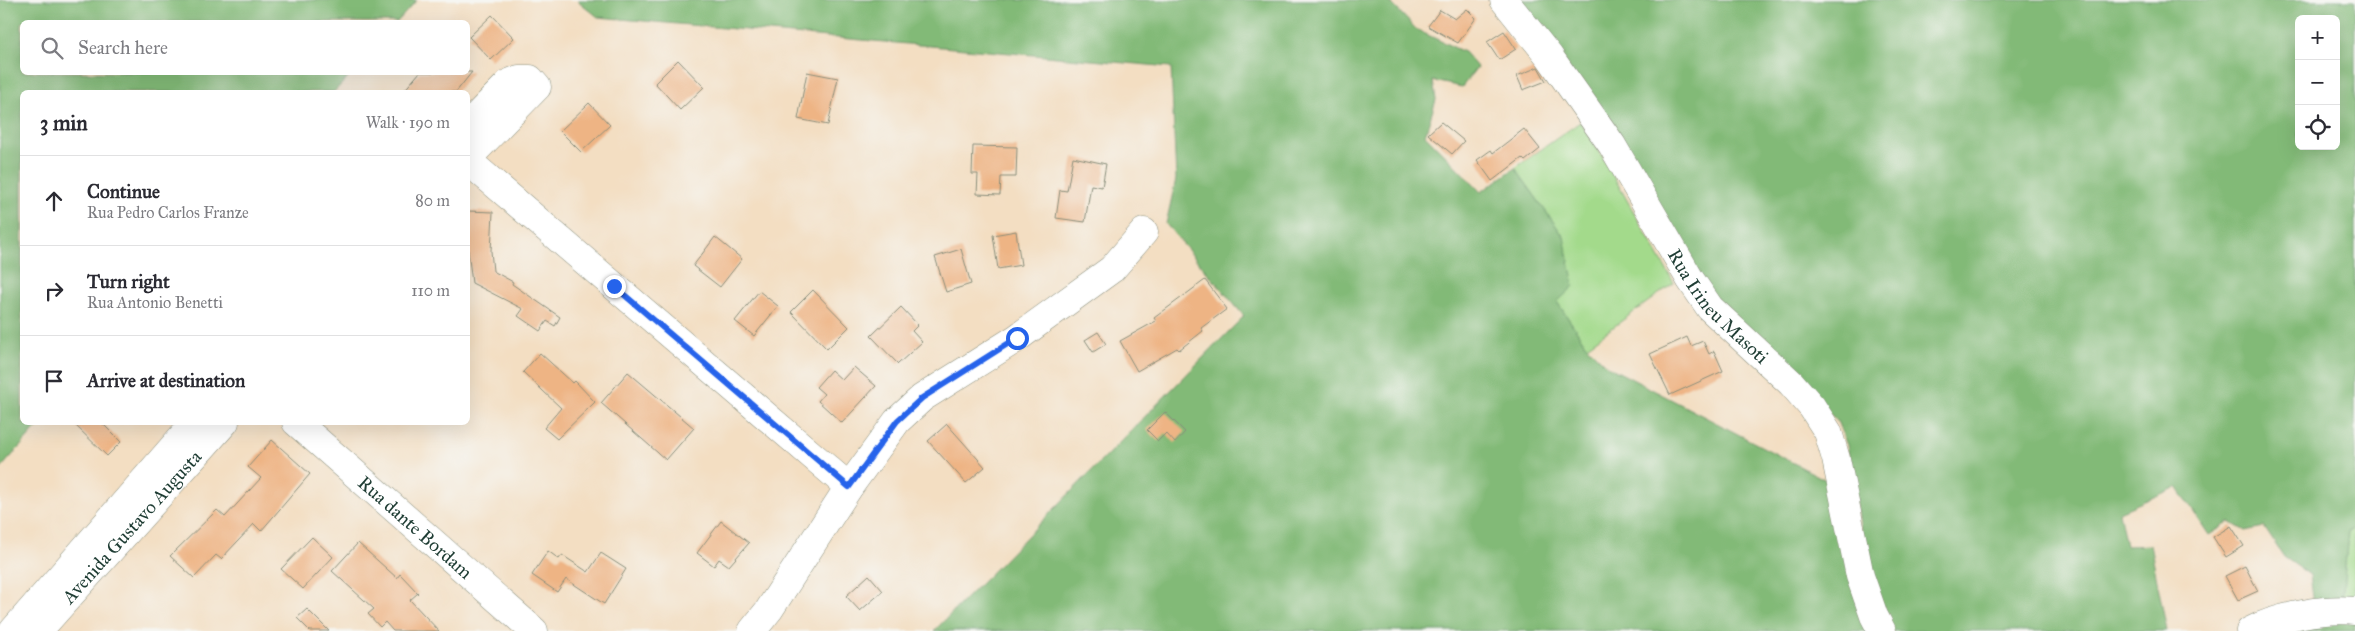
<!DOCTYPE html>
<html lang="en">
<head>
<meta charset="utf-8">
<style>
  :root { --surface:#fff; --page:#f7f7f7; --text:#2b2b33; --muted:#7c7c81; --line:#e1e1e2 }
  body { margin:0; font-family:"IM FELL Great Primer",serif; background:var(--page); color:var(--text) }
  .controls { position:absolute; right:15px; top:15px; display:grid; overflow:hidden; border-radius:8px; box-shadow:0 5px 20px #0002 }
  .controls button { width:45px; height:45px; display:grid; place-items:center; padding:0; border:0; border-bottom:1px solid var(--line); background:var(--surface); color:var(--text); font:25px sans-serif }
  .stop { position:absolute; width:15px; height:15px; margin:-11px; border:4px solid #2563eb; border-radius:50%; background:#fff }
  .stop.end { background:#2563eb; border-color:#fff; box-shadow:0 1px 5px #0008 }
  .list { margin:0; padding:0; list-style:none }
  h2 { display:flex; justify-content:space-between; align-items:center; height:65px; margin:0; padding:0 20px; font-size:21px }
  h2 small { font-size:16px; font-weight:400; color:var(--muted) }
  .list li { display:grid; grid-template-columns:32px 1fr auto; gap:15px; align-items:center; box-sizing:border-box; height:90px; padding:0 20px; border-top:1px solid var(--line) }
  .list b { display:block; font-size:19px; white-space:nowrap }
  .list p { margin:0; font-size:16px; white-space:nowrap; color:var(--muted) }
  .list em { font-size:16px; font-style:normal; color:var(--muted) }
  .icon { flex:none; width:28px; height:28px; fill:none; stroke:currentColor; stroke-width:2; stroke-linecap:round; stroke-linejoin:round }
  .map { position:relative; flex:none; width:2355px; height:631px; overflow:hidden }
  .search { position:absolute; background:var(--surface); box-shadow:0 5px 20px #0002; left:20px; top:20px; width:450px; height:55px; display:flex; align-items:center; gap:12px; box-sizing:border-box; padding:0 18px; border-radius:8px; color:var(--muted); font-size:19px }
  .panel { position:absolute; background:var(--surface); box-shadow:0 5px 20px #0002; left:20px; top:90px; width:450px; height:335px; border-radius:8px }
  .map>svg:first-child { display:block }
  .green { fill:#a3da8b; stroke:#618c60 }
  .forest { fill:#82ba77; stroke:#507c56; fill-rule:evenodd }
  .building { fill:#eeb484 }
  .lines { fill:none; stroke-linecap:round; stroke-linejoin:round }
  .minor-casing { stroke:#898e7b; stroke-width:29 }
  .minor { stroke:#fff; stroke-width:28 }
  .route { stroke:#2563eb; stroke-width:6 }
  .labels { text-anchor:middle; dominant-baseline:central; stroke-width:4; stroke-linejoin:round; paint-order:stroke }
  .street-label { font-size:19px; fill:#1f3d34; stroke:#f6f6f2 }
</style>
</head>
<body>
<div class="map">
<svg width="2355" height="631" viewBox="0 0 2355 631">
  <rect width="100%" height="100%" fill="#f6f6f2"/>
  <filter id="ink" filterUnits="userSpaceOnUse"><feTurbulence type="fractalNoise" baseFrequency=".02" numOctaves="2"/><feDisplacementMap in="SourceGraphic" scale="10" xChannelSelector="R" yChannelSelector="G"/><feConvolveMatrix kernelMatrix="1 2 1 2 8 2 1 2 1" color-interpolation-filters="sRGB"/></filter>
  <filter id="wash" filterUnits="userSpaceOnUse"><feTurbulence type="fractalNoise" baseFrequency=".0096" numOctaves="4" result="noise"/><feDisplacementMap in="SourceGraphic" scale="20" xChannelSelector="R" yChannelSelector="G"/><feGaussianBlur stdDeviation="1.12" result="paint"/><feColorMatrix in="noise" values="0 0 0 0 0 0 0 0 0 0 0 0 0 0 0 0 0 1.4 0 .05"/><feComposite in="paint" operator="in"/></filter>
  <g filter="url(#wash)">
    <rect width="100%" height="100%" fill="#f3dec2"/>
    <g class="green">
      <path d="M1580,122L1598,149L1674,283L1587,346L1557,302L1564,237L1515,168Z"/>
      <path d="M2355,529V602H2342L2348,531Z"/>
    </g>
    <g class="forest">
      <path d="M0,0H417L397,22H22V72L352,73L334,92H22V422L41,423L0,469Z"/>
      <path d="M577,0H1388L1417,30L1464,52L1477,67L1462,87L1433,81L1436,100L1425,135L1481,192L1515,168L1564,237L1574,286L1557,302L1587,346L1607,366L1828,481L1872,631H934L1244,316L1166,224L1176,179L1171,67L598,17Z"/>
      <path d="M1520,0H2355V529L2348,531L2342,602L2314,604L2310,575L2284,557L2264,527L2245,531L2230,522L2209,535L2177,487L2119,512L2126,546L2150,545L2167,631H1891L1867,566L1847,445L1837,421L1719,304ZM2299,19H2336V146H2299Z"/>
      <path d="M2355,617V631H2268Z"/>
    </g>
    <g id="blocks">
      <g class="building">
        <path d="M1467,9L1476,18L1458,43L1428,26L1440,10L1455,19Z"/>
        <path d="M492,15L514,38L491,60L469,37Z"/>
        <path d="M1504,31L1516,49L1499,60L1487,42Z"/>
        <path d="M678,60L704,87L680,110L655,83Z"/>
        <path d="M1538,67L1546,81L1523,90L1517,76Z"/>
        <path d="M420,72H472L456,92H403Z"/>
        <path d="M807,72L838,78L828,125L798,119Z"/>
        <path d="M589,103L610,125L581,152L560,131Z"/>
        <path d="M1441,122L1464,141L1452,154L1428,134Z"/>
        <path d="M1524,129L1540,149L1525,161L1522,158L1492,181L1477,160L1491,150L1493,153Z"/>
        <path d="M973,146L1017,147L1016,177H1001L1000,195L977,194L978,174H972Z"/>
        <path d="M1073,157L1106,164L1102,187L1091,185L1085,222L1056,218L1060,190L1067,191Z"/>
        <path d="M468,211L493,212L491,251L493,271L513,282L512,284L560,317L555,326L547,321L540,331L518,316L523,309L472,283L468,251Z"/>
        <path d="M1016,231L1021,265L998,269L993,235Z"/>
        <path d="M715,237L742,259L720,287L693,266Z"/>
        <path d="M961,249L971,284L946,292L935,257Z"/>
        <path d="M1205,280L1227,309L1201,328L1203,331L1179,350L1177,348L1137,371L1120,341L1156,321L1154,318Z"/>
        <path d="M813,290L849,327L827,349L791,312Z"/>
        <path d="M759,291L778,306L754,336L735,321Z"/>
        <path d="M901,307L918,325L912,331L922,342L898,364L871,336Z"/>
        <path d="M1098,332L1106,344L1093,352L1085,340Z"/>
        <path d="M1687,337L1691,346L1703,341L1709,354L1714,351L1723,371L1670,395L1650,354Z"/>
        <path d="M540,353L573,383L575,381L595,402L557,439L544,428L561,408L523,372Z"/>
        <path d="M854,367L876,386L842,423L818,401L824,394L816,387L831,370L842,380Z"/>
        <path d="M628,372L694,428L666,460L601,403Z"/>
        <path d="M1165,412L1185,432L1175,443L1166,433L1158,441L1147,430Z"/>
        <path d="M72,422H101L121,442L107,456Z"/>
        <path d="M947,424L985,467L966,483L928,441Z"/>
        <path d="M272,440L310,474L261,531L254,524L221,559L216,555L194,578L170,556L217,510L225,517L261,478L248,467Z"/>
        <path d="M721,521L749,543L729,566L719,559L714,566L697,553Z"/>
        <path d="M2231,526L2244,546L2226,557L2213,537Z"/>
        <path d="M312,537L333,557L303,589L281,569Z"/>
        <path d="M358,543L397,578L400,574L418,593L410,600L439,631H393L385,622L380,627L368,614L374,609L332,571Z"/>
        <path d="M548,551L559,559L562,555L588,572L601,553L626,569L604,604L566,579L557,592L532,575Z"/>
        <path d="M2245,566L2258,591L2238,600L2225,576Z"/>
        <path d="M869,575L883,591L860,611L846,596Z"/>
        <path d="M307,609L329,631H310L297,618Z"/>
      </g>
    </g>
  </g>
  <g filter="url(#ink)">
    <use href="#blocks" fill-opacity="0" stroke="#898e7b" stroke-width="1"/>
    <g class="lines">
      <g class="minor-casing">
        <g id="minor">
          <path id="s1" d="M1504,0L1549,56L1612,145L1690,279L1710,308L1791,383L1812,407L1828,432L1836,459L1860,576L1874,616L1882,631"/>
          <path d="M468,125L509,83L519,79H530L537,87L468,158"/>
          <path d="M468,161L849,487"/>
          <path id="s2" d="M296,422L534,631"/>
          <path d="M13,631L195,422"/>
          <path id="s3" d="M38,631L225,422"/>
          <path d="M752,631L769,610L849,487L897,421L922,398L1017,338L1112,269L1144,232"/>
          <path d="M2250,631C2278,616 2324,608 2355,611"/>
        </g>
      </g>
      <use href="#minor" class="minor"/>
    </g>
  </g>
  <g class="lines" filter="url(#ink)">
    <path class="route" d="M614,286L849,487L897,421L922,398L1017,338"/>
  </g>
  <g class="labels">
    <g class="street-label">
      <text stroke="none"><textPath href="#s1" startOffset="375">Rua Irineu Masoti</textPath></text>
      <text stroke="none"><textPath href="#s3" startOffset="140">Avenida Gustavo Augusta</textPath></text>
      <text stroke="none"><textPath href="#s2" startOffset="159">Rua dante Bordam</textPath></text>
    </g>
  </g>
</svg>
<div class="controls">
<button>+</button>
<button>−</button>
<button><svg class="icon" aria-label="locate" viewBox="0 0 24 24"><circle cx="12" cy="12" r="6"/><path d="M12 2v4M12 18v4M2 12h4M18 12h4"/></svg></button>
</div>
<div class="stop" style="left:1017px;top:338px"></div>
<div class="stop end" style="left:614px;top:286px"></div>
<div class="search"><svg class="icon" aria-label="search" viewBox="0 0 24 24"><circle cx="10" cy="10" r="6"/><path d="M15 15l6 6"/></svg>Search here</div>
<section class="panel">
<h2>3 min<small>Walk · 190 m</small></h2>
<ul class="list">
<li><svg class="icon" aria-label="ahead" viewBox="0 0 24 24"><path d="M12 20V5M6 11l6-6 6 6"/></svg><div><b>Continue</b><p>Rua Pedro Carlos Franze</p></div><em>80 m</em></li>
<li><svg class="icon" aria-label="right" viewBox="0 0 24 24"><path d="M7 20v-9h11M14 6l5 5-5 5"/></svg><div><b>Turn right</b><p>Rua Antonio Benetti</p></div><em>110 m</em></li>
<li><svg class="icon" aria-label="arrive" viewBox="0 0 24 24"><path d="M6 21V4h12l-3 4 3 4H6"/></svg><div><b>Arrive at destination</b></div></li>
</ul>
</section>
</div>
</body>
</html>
